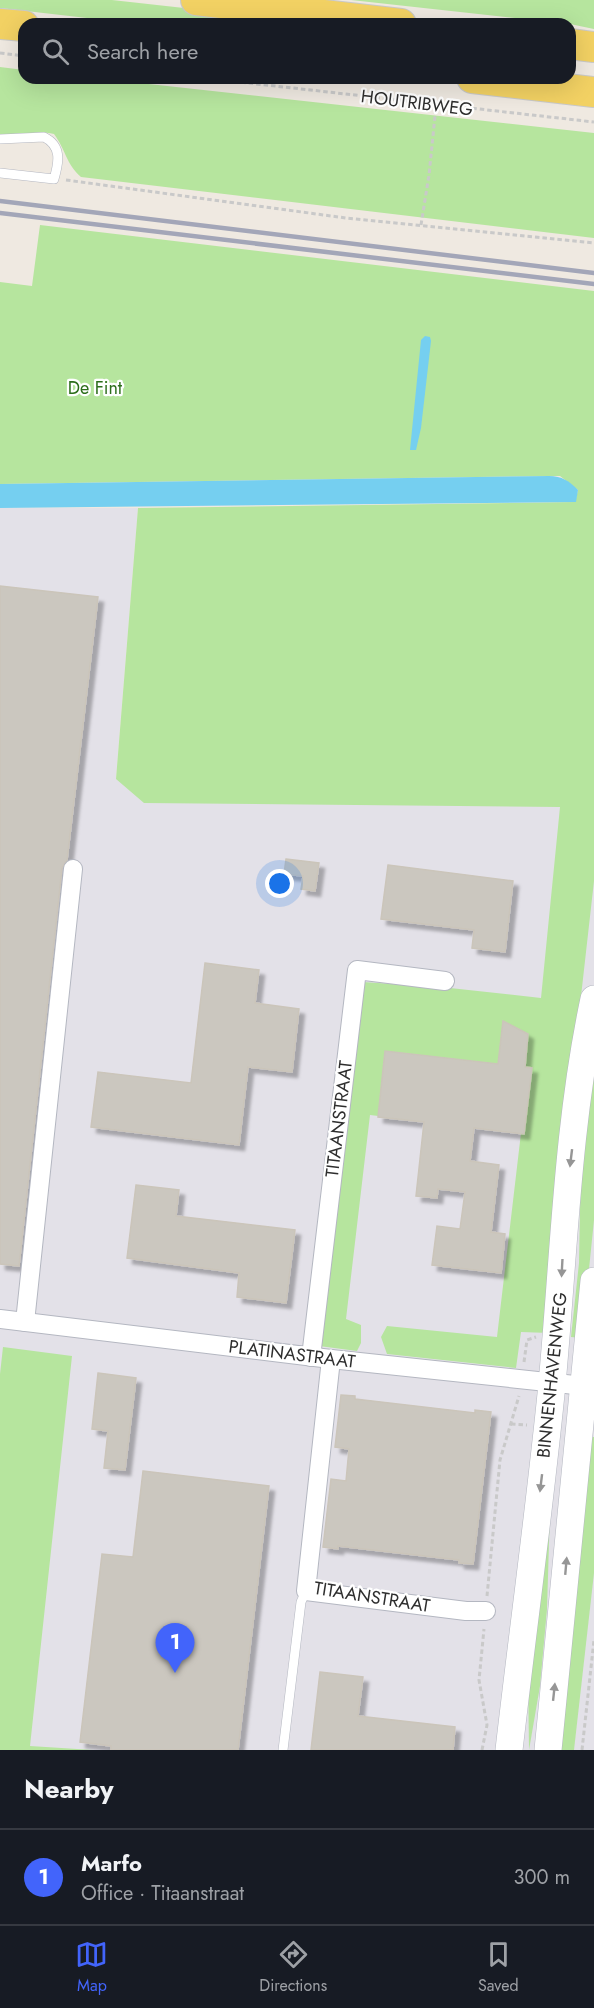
<!DOCTYPE html>
<html lang="en">
<head>
<meta charset="utf-8">
<style>
  :root { --surface:#171b24; --page:#242831; --text:#f1f3f6; --muted:#9ea1a6; --line:#363941; --accent:#4264fb }
  body { margin:0; font-family:Jost,sans-serif; background:var(--page); color:var(--text) }
  .you { position:absolute; left:280px; top:884px; width:21px; height:21px; margin:-15px; border:4px solid #fff; border-radius:50%; background:#1a73e8; box-shadow:0 0 0 9px #1a73e833 }
  .badge { display:grid; place-items:center; width:39px; height:39px; border-radius:50%; background:var(--accent); color:#fff; font-size:20px; font-weight:700 }
  .pin { position:absolute; translate:-50% -50px; filter:drop-shadow(0 2px 3px #0008) }
  .pin::after { content:''; position:absolute; top:32px; width:21px; height:18px; background:inherit; clip-path:polygon(0 0,100% 0,50% 100%) }
  .list { margin:0; padding:0; list-style:none }
  h2 { display:flex; justify-content:space-between; align-items:center; height:78px; margin:0; padding:0 24px; font-size:26px }
  h2 small { font-size:20px; font-weight:400; color:var(--muted) }
  .list li { display:grid; grid-template-columns:39px 1fr auto; gap:18px; align-items:center; box-sizing:border-box; height:96px; padding:0 24px; border-top:2px solid var(--line) }
  .list b { display:block; font-size:22px; white-space:nowrap }
  .list p { margin:0; font-size:20px; white-space:nowrap; color:var(--muted) }
  .list em { font-size:20px; font-style:normal; color:var(--muted) }
  .icon { flex:none; width:33px; height:33px; fill:none; stroke:currentColor; stroke-width:2; stroke-linecap:round; stroke-linejoin:round }
  .map { position:relative; flex:none; width:594px; height:1750px; overflow:hidden }
  .search { position:absolute; background:var(--surface); box-shadow:0 6px 24px #0002; left:18px; right:18px; top:18px; height:66px; display:flex; align-items:center; gap:15px; box-sizing:border-box; padding:0 21px; border-radius:18px; color:var(--muted); font-size:22px }
  .sheet { height:174px; background:var(--surface) }
  nav { display:flex; justify-content:space-around; align-items:center; box-sizing:border-box; height:84px; border-top:2px solid var(--line); background:var(--surface); font-size:16px; color:var(--muted) }
  nav a { display:grid; justify-items:center; gap:3px }
  nav .on { color:var(--accent) }
  .map>svg:first-child { display:block }
  .industrial { fill:#e3e1e8 }
  .green { fill:#b6e59e }
  .water { fill:#75cff0 }
  .building { fill:#cbc7bf; stroke:#cbc5ba; stroke-width:1.5; filter:url(#shadow) }
  .lines { fill:none; stroke-linecap:round; stroke-linejoin:round }
  .lane-casing { stroke:#b4b7c1; stroke-width:10 }
  .street-casing { stroke:#b4b7c1; stroke-width:20 }
  .secondary-casing { stroke:#b4b7c1; stroke-width:28 }
  .primary-casing { stroke:#c9c9c9; stroke-width:32 }
  .path { stroke:#c9c9c9; stroke-width:3; stroke-dasharray:4.5 3; stroke-linecap:butt }
  .lane { stroke:#fff; stroke-width:9 }
  .street { stroke:#fff; stroke-width:18 }
  .secondary { stroke:#fff; stroke-width:27 }
  .primary { stroke:#f2d163; stroke-width:30 }
  .rail { stroke:#a3a6b8; stroke-width:4.5 }
  .oneway { fill:#969696 }
  .labels { text-anchor:middle; dominant-baseline:central; stroke-width:4.5; stroke-linejoin:round; paint-order:stroke }
  .street-label { font-size:18px; fill:#2e2e2e; stroke:#fff }
  .park-label { font-size:18px; fill:#2c6e1b; stroke:#fff }
</style>
</head>
<body>
<div class="map">
<svg width="594" height="1750" viewBox="0 0 594 1750">
  <defs>
    <filter id="shadow"><feDropShadow dx="5.5" dy="5.5" stdDeviation="1.5" flood-color="#0004"/></filter>
  </defs>
  <rect width="100%" height="100%" fill="#efe9e1"/>
  <path class="industrial" d="M0,508H138L116,778L594,795V1750H0Z"/>
  <g class="green">
    <path d="M0,0H112L328,24H139L0,8Z"/>
    <path d="M351,0H594V29L570,24Z"/>
    <path d="M0,67L24,70V78H94L594,133V238L81,177C66,164 66,150 54,134C35,130 19,136 0,135Z"/>
    <path d="M40,225L594,291V881L562,1165L549,1333L521,1332L516,1368L387,1354L381,1337L387,1326L497,1337L521,1133L370,1115L346,1319L361,1325V1343L357,1351L319,1346L363,982L450,988L541,998L560,807L144,803L116,779L138,508L575,502L578,490L560,476H549L0,484V282L32,286Z"/>
    <path d="M594,1059V1220L582,1338L571,1337L579,1263L581,1156Z"/>
    <path d="M3,1347L72,1356L30,1746L93,1750H0V1374Z"/>
    <path d="M587,1437H594V1573L574,1750H554Z"/>
    <path d="M550,1511L547,1609L540,1686L529,1750L528,1672Z"/>
  </g>
  <g class="water">
    <path d="M425,336L430,337L431,341L421,428L416,450H410L421,340Z"/>
    <path d="M549,476C562,476 569,481 578,490L576,502L0,508V484Z"/>
  </g>
  <g class="building">
    <path d="M0,586L98,597L67,860L62,868L19,1266L0,1264Z"/>
    <path d="M286,859L319,863L315,891L301,889L303,876L284,874Z"/>
    <path d="M388,865L513,881L505,952L472,948L474,930L381,919Z"/>
    <path d="M205,963L259,970L255,1003L299,1009L292,1072L248,1067L239,1145L91,1127L98,1072L191,1083Z"/>
    <path d="M503,1021L528,1034L525,1067L532,1068L524,1134L474,1128L470,1161L499,1165L491,1232L505,1234L501,1273L432,1265L437,1226L460,1229L465,1192L438,1189L437,1198L416,1196L424,1122L378,1117L385,1051L498,1064Z"/>
    <path d="M136,1185L179,1190L176,1216L295,1230L286,1303L237,1297L239,1273L127,1258Z"/>
    <path d="M98,1373L136,1378L125,1470L104,1468L108,1431L92,1429Z"/>
    <path d="M341,1395L355,1396V1399L475,1413V1410L491,1412L473,1564L459,1563V1560L338,1546V1549L323,1547L331,1479L346,1481L349,1449L335,1447Z"/>
    <path d="M143,1471L269,1486L238,1750H111V1746L80,1742L102,1554L133,1557Z"/>
    <path d="M320,1672L363,1677L358,1716L455,1727L453,1750H311Z"/>
  </g>
  <g class="lines">
    <g class="lane-casing">
      <g id="lane">
        <path d="M0,139L44,137C62,146 59,162 54,179L0,173"/>
        <path d="M283,1750L301,1602L306,1591"/>
      </g>
    </g>
    <g class="street-casing">
      <g id="street">
        <path d="M0,1319L331,1359L594,1387"/>
        <path d="M25,1322L73,869"/>
        <path d="M311,1357L357,970L445,981"/>
        <path d="M331,1359L306,1591L466,1611H486"/>
      </g>
    </g>
    <g class="secondary-casing">
      <g id="secondary">
        <path d="M509,1750C523,1628 540,1506 552,1384C564,1255 567,1126 594,999"/>
        <path d="M548,1750L594,1281"/>
      </g>
    </g>
    <g class="primary-casing">
      <g id="primary">
        <path d="M196,0L401,24"/>
        <path d="M0,24L24,26"/>
        <path d="M570,44L594,47"/>
        <path d="M472,78L594,92"/>
      </g>
    </g>
    <g class="path">
      <path d="M0,53L24,56"/>
      <path d="M204,78L594,122"/>
      <path d="M66,180L346,218L594,243"/>
      <path d="M421,225L429,175L436,106"/>
      <path d="M524,1362L527,1340L536,1337"/>
      <path d="M511,1424L527,1425"/>
      <path d="M487,1596L500,1460L519,1396"/>
      <path d="M482,1750L487,1725L479,1680L484,1629"/>
      <path d="M582,1750L594,1640"/>
    </g>
    <use href="#lane" class="lane"/>
    <use href="#street" class="street"/>
    <use href="#secondary" class="secondary"/>
    <use href="#primary" class="primary"/>
    <g class="rail">
      <path d="M0,201L594,273"/>
      <path d="M0,213L594,284"/>
    </g>
  </g>
  <defs><path id="oneway-solid" d="M-6-.8H1V-3.2L6.5 0L1 3.2V.8H-6Z" transform="scale(1.5)"/></defs>
  <g class="oneway">
    <use href="#oneway-solid" transform="translate(571 1158) rotate(97)"/>
    <use href="#oneway-solid" transform="translate(562 1268) rotate(93)"/>
    <use href="#oneway-solid" transform="translate(541 1483) rotate(97)"/>
    <use href="#oneway-solid" transform="translate(566 1566) rotate(-85)"/>
    <use href="#oneway-solid" transform="translate(554 1692) rotate(-84)"/>
  </g>
  <g class="labels">
    <g class="street-label">
      <text transform="translate(417 103) rotate(7)">HOUTRIBWEG</text>
      <text transform="translate(339 1119) rotate(-83)">TITAANSTRAAT</text>
      <text transform="translate(292 1354) rotate(7)">PLATINASTRAAT</text>
      <text transform="translate(552 1375) rotate(-84)">BINNENHAVENWEG</text>
      <text transform="translate(372 1597) rotate(9)">TITAANSTRAAT</text>
    </g>
    <g class="park-label">
      <text x="95" y="388">De Fint</text>
    </g>
  </g>
</svg>
<div class="you"></div>
<div class="pin badge" style="left:175px;top:1673px">1</div>
<div class="search"><svg class="icon" aria-label="search" viewBox="0 0 24 24"><circle cx="10" cy="10" r="6"/><path d="M15 15l6 6"/></svg>Search here</div>
</div>
<section class="sheet">
<h2>Nearby<small></small></h2>
<ul class="list">
<li><span class="badge">1</span><div><b>Marfo</b><p>Office · Titaanstraat</p></div><em>300 m</em></li>
</ul>
</section>
<nav>
<a class="on"><svg class="icon" aria-label="map" viewBox="0 0 24 24"><path d="M3 6l6-2 6 2 6-2v14l-6 2-6-2-6 2zM9 4v14M15 6v14"/></svg>Map</a>
<a><svg class="icon" aria-label="directions" viewBox="0 0 24 24"><path d="M12 3l9 9-9 9-9-9zM9 14v-3h6M13 9l2 2-2 2"/></svg>Directions</a>
<a><svg class="icon" aria-label="saved" viewBox="0 0 24 24"><path d="M7 4h10v16l-5-4-5 4z"/></svg>Saved</a>
</nav>
</body>
</html>
